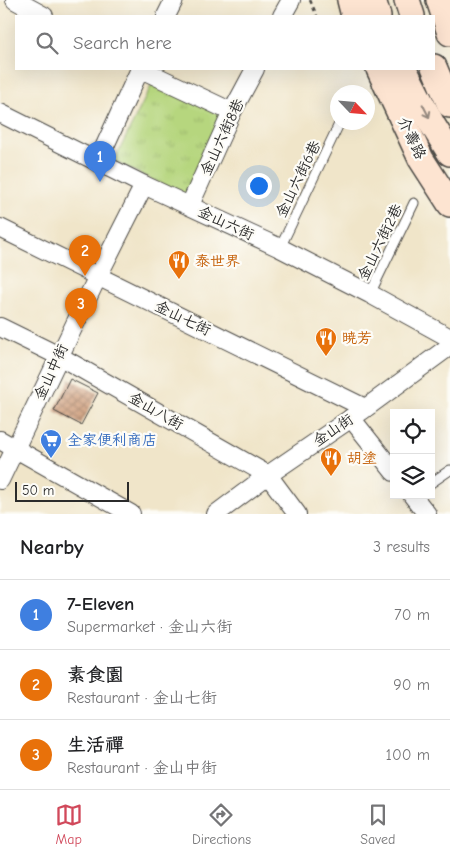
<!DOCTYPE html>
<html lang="en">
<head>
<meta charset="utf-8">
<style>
  :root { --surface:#fff; --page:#f6f6f6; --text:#202124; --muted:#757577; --line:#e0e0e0; --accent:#d1495b }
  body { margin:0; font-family:"Comic Neue","LXGW WenKai TC",sans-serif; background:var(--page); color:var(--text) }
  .controls { position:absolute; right:15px; bottom:15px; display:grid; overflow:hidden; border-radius:0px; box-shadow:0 5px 20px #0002 }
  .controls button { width:45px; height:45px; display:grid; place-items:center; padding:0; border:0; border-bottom:1px solid var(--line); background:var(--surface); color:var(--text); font:25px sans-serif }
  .compass { position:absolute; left:330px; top:85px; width:45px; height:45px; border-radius:50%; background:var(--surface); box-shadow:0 5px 20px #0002; rotate:116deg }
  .scale { position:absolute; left:15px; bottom:12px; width:114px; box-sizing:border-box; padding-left:5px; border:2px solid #2b2b2b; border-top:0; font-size:14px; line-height:18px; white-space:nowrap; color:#2b2b2b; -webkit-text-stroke:4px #fdfcf7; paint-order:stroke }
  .you { position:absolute; left:258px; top:185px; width:18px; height:18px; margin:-12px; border:4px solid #fff; border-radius:50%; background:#1a73e8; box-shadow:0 0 0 8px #1a73e833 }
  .badge { display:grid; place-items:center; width:32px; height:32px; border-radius:50%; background:var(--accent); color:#fff; font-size:16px; font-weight:700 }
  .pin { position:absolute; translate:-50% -41px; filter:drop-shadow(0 1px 2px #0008) }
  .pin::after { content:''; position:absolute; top:26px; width:18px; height:15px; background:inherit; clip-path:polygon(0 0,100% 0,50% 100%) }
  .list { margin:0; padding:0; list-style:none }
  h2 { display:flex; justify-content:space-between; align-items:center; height:65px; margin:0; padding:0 20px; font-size:21px }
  h2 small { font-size:16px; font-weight:400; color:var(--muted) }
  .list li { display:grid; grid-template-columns:32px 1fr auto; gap:15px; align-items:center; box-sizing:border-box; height:70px; padding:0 20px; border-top:1px solid var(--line) }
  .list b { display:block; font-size:19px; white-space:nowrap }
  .list p { margin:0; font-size:16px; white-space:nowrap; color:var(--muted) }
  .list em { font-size:16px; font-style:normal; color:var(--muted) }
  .icon { flex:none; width:28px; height:28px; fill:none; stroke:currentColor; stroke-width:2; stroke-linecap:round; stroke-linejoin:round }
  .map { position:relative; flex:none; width:450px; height:514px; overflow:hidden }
  .search { position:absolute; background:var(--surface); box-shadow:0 5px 20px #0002; left:15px; right:15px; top:15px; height:55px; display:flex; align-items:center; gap:12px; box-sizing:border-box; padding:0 18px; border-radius:0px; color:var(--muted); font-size:19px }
  .sheet { height:275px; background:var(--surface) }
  nav { display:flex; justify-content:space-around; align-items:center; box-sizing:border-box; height:70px; border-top:1px solid var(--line); background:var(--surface); font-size:14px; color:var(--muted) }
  nav a { display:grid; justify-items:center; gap:2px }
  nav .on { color:var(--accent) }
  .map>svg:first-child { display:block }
  .grass { fill:url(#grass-tufts); stroke:#708054 }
  .building { fill:url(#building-cross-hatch) }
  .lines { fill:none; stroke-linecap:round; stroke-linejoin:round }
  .lane-casing { stroke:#494743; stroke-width:11 }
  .street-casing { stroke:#494743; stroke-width:20 }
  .secondary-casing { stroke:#494743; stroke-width:28 }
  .path { stroke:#494743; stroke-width:2.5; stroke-dasharray:4 4; stroke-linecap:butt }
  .lane { stroke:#fff; stroke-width:9 }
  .street { stroke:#fff; stroke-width:18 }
  .secondary { stroke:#fde4d1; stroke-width:25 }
  .oneway { stroke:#94887e }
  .labels { text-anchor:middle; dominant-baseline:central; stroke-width:4.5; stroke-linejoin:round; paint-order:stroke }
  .street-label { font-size:15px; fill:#2b2b2b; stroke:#fdfcf7 }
  .food-label { font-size:15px; fill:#c56008; stroke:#fdfcf7; text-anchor:start }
  .shop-label { font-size:15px; fill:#366cbe; stroke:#fdfcf7; text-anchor:start }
</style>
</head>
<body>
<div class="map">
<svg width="450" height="514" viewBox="0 0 450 514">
  <defs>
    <pattern id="grass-tufts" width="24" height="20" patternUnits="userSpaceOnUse" patternTransform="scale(1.25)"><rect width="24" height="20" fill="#b6d67e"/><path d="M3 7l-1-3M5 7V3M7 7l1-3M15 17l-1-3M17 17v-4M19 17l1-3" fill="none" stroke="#9db86d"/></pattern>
    <pattern id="building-cross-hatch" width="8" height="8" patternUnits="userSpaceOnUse" patternTransform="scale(1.25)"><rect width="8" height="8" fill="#cd9c7a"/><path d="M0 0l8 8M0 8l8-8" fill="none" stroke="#a77f64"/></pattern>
  </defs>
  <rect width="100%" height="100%" fill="#fdfcf7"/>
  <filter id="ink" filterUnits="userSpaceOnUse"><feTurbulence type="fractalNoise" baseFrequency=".02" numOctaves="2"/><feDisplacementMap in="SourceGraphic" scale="10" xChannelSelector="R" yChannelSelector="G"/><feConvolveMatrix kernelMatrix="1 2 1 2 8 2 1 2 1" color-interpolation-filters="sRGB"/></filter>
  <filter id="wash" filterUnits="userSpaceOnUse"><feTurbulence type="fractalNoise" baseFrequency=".0096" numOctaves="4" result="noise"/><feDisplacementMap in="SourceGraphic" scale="20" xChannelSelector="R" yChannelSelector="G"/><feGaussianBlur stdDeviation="1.12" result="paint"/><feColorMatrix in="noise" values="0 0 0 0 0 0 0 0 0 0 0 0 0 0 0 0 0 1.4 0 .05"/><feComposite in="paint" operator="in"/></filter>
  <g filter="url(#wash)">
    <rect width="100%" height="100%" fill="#f0e5c9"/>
    <path class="grass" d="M153,82L226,117L187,197L114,161Z"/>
    <g id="blocks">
      <path class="building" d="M70,379L98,393L81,425L54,411Z"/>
    </g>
  </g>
  <g filter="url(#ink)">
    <use href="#blocks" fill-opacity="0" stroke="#494743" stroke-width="1"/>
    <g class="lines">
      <g class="lane-casing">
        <g id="lane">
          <path d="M280,248L340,122"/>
          <path d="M370,294L414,203"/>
          <path d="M431,483L450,470"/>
        </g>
      </g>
      <g class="street-casing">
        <g id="street">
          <path d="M15,0L44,16"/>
          <path d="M166,16L174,0"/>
          <path d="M282,16L291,0"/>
          <path d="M141,69L232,112"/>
          <path d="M0,113L144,185L280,248L370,294L450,338"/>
          <path d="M98,161L140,69"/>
          <path d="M190,205L232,112L255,69"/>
          <path d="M0,228L365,408"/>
          <path d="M0,327L59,356L268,475L297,514"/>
          <path d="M351,418L394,472"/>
          <path d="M0,440L131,514"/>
          <path d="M0,480L98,276L144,185"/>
          <path d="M412,495L427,514"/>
          <path d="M216,514L268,475L363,410L450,346"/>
        </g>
      </g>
      <g class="secondary-casing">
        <g id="secondary">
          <path d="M350,0L354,16"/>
          <path d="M373,0L378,16"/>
          <path d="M407,0L412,16"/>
          <path d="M439,0L450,33"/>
          <path d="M434,67L450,105"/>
          <path d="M379,69L421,159L450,204"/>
          <path d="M404,69L432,124L450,153"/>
        </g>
      </g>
      <path class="path" d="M310,0L317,16"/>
      <use href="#lane" class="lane"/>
      <use href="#street" class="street"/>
      <use href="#secondary" class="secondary"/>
    </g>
    <defs><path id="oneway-shaft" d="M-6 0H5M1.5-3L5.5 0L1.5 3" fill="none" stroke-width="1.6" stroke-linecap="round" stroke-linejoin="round" transform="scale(1.25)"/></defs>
    <use class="oneway" href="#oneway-shaft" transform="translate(426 111) rotate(63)"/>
  </g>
  <defs>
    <g id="restaurant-pin" transform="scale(1.125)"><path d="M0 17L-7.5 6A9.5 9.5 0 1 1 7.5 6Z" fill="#e8710a" stroke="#fdfcf7"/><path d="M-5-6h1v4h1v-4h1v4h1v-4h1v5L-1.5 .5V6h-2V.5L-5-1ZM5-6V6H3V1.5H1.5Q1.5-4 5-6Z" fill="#fff"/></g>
    <g id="supermarket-pin" transform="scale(1.125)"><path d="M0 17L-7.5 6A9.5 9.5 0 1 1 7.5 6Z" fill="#3f7fe0" stroke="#fdfcf7"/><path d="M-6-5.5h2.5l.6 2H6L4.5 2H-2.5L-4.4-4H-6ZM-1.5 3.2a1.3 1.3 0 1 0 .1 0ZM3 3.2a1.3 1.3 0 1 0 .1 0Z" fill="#fff"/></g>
  </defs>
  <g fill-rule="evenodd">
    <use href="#restaurant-pin" x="179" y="261"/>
    <use href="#restaurant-pin" x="326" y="338"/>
    <use href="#supermarket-pin" x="51" y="440"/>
    <use href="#restaurant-pin" x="331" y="458"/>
  </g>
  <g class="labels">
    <g class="street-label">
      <text transform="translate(222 137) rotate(-65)">金山六街8巷</text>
      <text transform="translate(412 138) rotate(64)">介壽路</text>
      <text transform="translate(298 179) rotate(-64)">金山六街6巷</text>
      <text transform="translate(226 223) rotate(25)">金山六街</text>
      <text transform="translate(380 242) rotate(-64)">金山六街2巷</text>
      <text transform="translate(183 318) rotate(26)">金山七街</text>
      <text transform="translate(51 372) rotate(-65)">金山中街</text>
      <text transform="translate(156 411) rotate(30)">金山八街</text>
      <text transform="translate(333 430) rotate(-34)">金山街</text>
    </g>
    <g class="food-label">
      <text x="195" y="261">泰世界</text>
      <text x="342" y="338">暁芳</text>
      <text x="347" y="458">胡塗</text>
    </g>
    <g class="shop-label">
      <text x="67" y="440">全家便利商店</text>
    </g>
  </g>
</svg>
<div class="controls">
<button><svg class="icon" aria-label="locate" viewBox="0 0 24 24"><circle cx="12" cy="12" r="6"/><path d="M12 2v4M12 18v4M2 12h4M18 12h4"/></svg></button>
<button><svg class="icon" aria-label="layers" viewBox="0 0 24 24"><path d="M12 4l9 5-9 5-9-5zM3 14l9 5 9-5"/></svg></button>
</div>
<svg class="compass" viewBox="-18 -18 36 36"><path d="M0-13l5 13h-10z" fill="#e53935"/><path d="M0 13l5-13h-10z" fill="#757577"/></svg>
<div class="scale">50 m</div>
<div class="you"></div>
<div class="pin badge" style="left:100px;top:182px;background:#3f7fe0">1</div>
<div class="pin badge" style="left:85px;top:276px;background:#e8710a">2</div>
<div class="pin badge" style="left:81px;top:329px;background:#e8710a">3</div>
<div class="search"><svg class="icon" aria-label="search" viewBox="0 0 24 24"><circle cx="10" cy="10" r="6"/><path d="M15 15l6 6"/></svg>Search here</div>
</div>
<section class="sheet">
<h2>Nearby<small>3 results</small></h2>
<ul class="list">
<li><span class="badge" style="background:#3f7fe0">1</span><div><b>7-Eleven</b><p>Supermarket · 金山六街</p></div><em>70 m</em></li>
<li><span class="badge" style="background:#e8710a">2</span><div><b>素食園</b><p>Restaurant · 金山七街</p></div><em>90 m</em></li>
<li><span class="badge" style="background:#e8710a">3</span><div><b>生活禪</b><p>Restaurant · 金山中街</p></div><em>100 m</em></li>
</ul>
</section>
<nav>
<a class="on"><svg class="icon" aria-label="map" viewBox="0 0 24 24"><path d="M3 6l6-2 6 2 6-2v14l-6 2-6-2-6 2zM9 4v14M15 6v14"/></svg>Map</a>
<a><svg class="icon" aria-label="directions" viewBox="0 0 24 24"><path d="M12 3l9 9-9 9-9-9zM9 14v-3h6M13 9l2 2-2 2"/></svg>Directions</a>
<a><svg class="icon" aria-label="saved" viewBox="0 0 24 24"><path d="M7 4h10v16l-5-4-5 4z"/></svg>Saved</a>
</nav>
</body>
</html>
